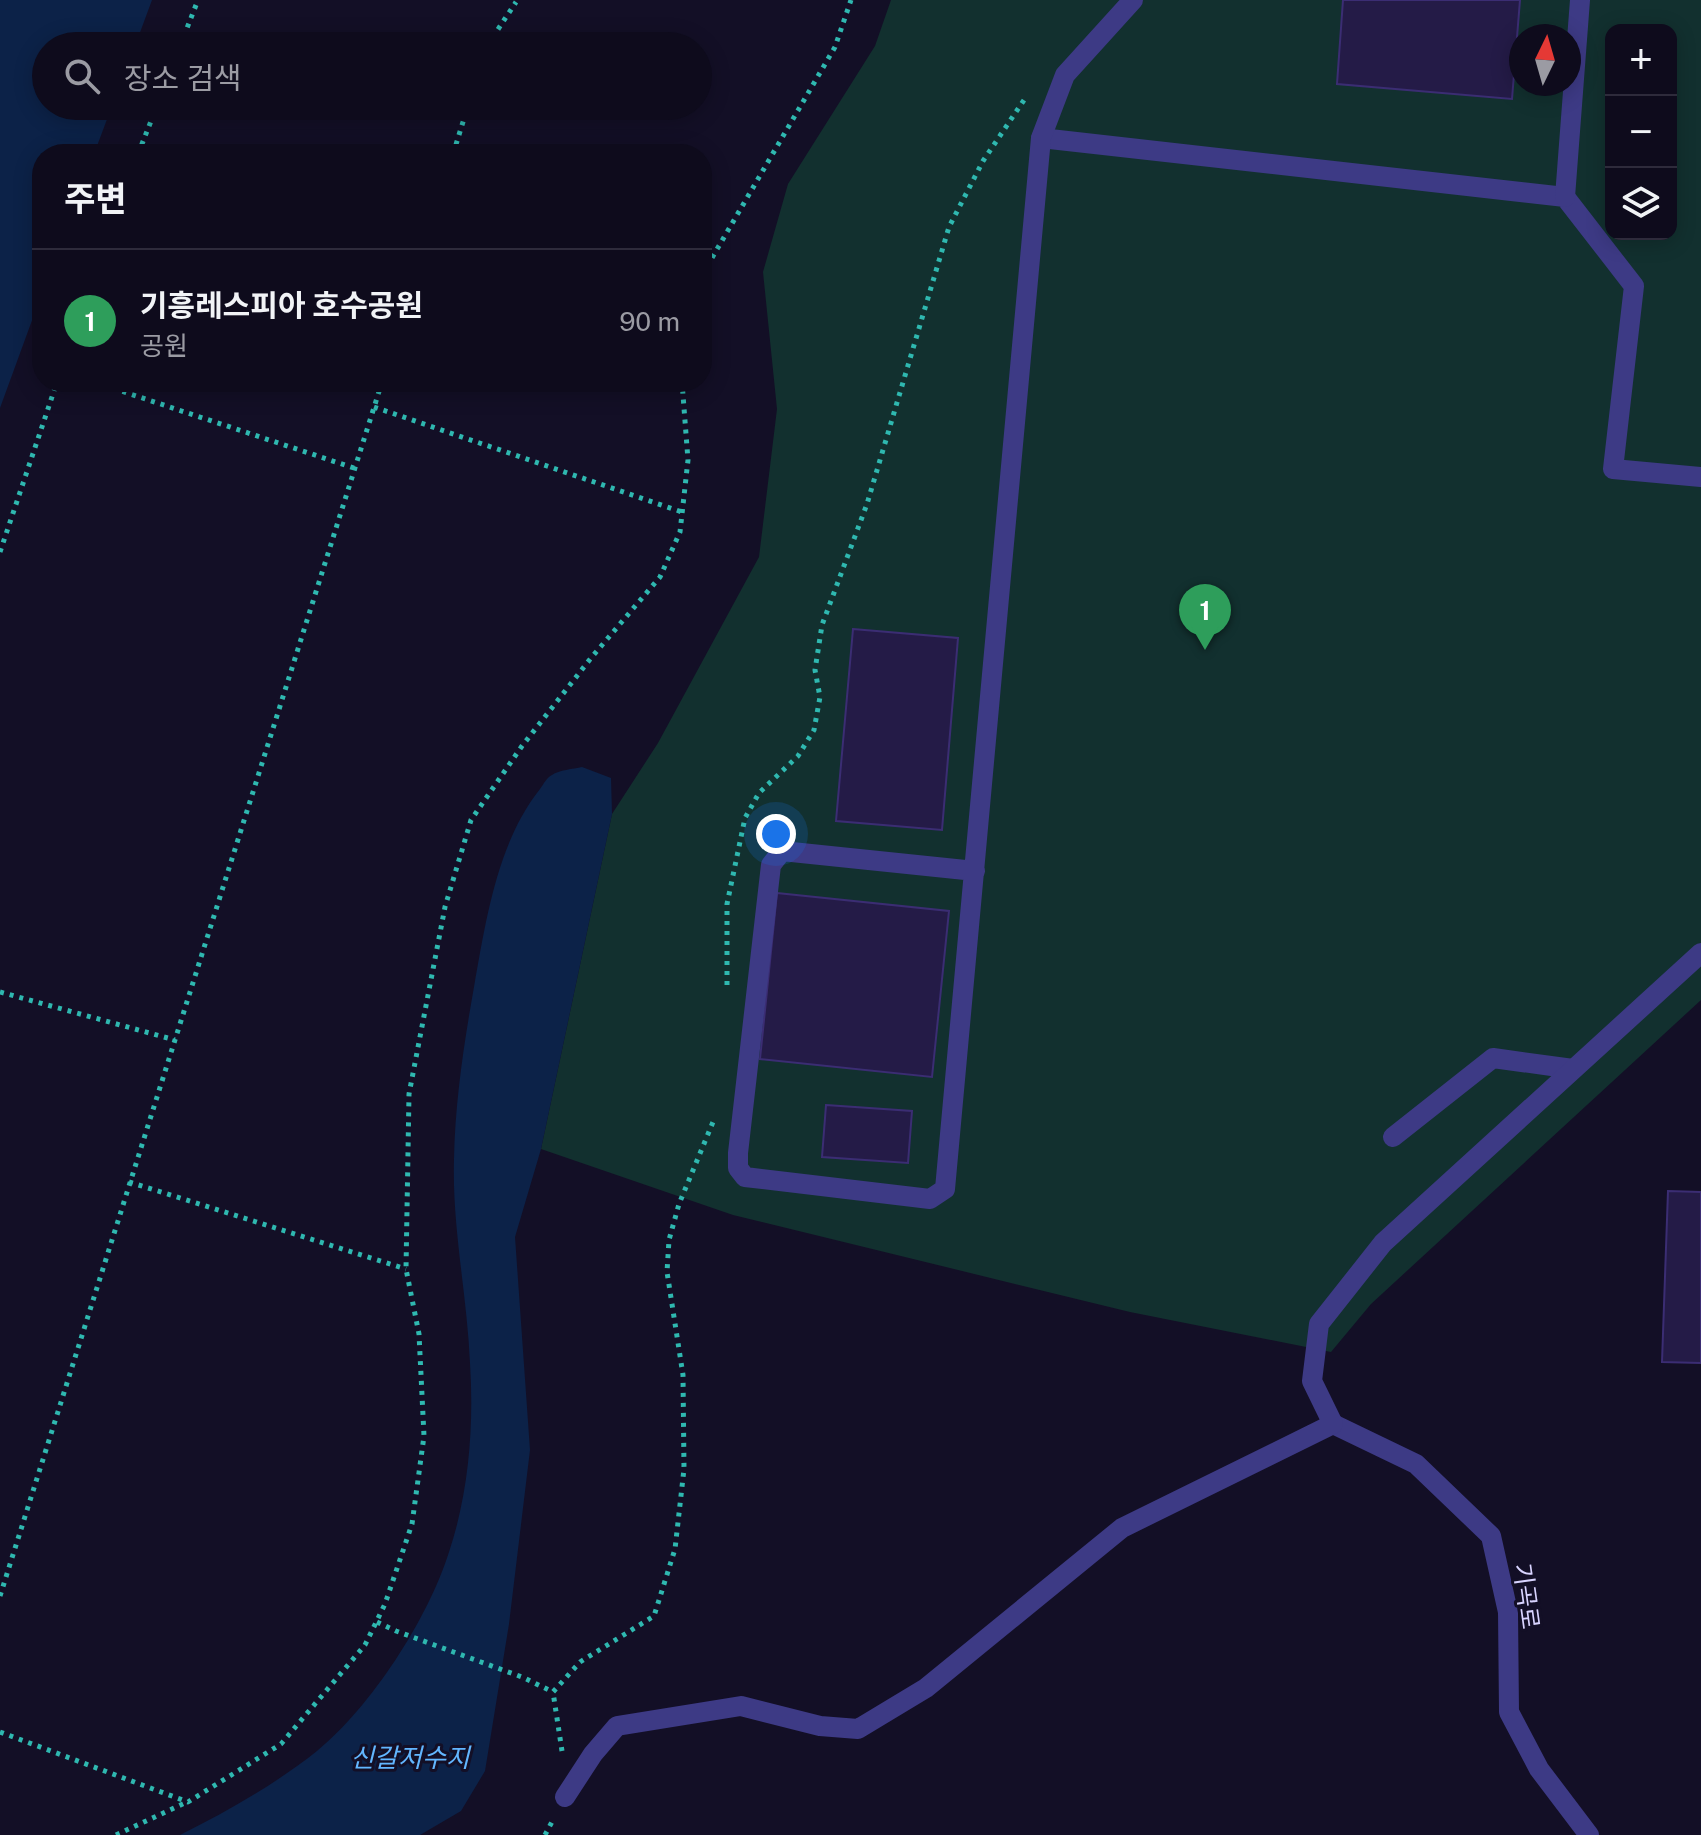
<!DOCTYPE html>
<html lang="ko">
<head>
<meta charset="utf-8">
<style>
  :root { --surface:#0e0b1c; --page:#1c1929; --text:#f1f3f6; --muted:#9b9ba3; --line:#2e2b3b; --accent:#00e5ff }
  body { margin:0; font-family:"Public Sans","Noto Sans KR",sans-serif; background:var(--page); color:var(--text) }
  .controls { position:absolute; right:24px; top:24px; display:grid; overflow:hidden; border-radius:16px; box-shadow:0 4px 20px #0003 }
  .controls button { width:72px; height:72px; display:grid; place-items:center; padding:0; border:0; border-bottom:2px solid var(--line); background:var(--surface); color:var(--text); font:40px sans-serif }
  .compass { position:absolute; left:1509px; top:24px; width:72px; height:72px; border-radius:50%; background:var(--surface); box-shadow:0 4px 20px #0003; rotate:5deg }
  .you { position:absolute; left:776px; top:834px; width:28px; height:28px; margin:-20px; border:6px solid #fff; border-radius:50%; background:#1a73e8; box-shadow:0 0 0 12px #1a73e833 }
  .badge { display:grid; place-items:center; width:52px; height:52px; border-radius:50%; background:var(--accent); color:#fff; font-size:26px; font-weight:700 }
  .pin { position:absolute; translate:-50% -66px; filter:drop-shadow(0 2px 4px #0008) }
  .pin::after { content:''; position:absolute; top:42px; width:28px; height:24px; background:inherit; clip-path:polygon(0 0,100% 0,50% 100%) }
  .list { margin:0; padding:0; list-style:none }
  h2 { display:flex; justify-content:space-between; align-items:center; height:104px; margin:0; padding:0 32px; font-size:34px }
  h2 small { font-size:26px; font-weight:400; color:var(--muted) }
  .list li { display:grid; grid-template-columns:52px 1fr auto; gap:24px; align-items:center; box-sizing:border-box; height:144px; padding:0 32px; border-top:2px solid var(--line) }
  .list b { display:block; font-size:30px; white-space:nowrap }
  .list p { margin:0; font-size:26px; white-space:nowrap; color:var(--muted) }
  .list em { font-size:26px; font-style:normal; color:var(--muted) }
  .icon { flex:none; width:44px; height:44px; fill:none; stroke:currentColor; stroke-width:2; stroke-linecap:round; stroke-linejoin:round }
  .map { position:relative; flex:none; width:1701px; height:1835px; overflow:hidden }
  .search { position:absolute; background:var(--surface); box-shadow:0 4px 20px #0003; left:32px; top:32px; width:680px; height:88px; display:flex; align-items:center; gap:20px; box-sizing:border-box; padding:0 28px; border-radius:44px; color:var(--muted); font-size:30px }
  .panel { position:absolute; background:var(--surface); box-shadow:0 4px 20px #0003; left:32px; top:144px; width:680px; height:248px; border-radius:32px }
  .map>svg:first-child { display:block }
  .green { fill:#12302f; fill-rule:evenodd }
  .water { fill:#0c2248 }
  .building { fill:#241b47; stroke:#3b2d73; stroke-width:2 }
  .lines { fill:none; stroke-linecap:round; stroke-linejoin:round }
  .path { stroke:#2fb8b0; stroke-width:5; stroke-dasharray:4 6; stroke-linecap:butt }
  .lane { stroke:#3d3a85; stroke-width:20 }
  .street { stroke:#3d3a85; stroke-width:20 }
  .labels { text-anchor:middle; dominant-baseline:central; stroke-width:6; stroke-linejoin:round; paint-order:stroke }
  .street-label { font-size:24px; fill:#d9d4ff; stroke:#130f26 }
  .water-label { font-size:26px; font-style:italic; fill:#62b6ff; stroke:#130f26 }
</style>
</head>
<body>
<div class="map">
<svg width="1701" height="1835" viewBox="0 0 1701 1835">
  <rect width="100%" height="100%" fill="#130f26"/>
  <path class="green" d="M891,0H1701V1000L1371,1304L1331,1352L1130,1312L733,1215L541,1149L612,814L658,743L759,557L777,409L763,272L788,184L875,46ZM1611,30H1671V234H1611ZM1521,36H1569V84H1521Z"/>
  <g class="water">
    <path d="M0,0H152L135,46H46V106H112L94,154H42V293L0,408Z"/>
    <path d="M582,767L611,778L612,814L541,1149L515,1237L530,1450L509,1624L485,1771L461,1811L420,1835H180C228,1811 274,1785 317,1751C371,1707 428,1619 449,1552C469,1492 474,1426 470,1363C467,1294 452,1228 454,1159C455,1102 464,1043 474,987C486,920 497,843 540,789C543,785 547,777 552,775C559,770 573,769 582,767Z"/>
  </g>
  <g class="building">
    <path d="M1343,0H1520L1512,99L1337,84Z"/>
    <path d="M853,629L958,638L942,830L836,821Z"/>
    <path d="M777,893L949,911L932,1077L760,1059Z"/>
    <path d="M826,1105L912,1111L908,1163L822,1157Z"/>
    <path d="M1668,1191L1701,1192V1363L1662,1362Z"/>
  </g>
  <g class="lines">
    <g class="path">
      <path d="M180,46L198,0"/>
      <path d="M487,46L516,2"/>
      <path d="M138,154L157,106"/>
      <path d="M453,154L468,106"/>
      <path d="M702,275L835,47L851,0"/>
      <path d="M94,382L354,468"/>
      <path d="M374,407L682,512"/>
      <path d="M0,552L57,382"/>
      <path d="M727,985V904L745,818L759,793L798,756L814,730L820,697L815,670L822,625L867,504L949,227L983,161L1024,100"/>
      <path d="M0,992L175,1040"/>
      <path d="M129,1182L406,1269"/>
      <path d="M0,1596L382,382"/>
      <path d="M377,1622L396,1631L522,1677L553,1692"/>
      <path d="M0,1732L188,1802L281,1744L365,1645L385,1604L412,1524L424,1436L419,1334L406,1269L409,1094L445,907L471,820L522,746L591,658L660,577L680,532L688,460L682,382"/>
      <path d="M562,1751L553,1692L580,1662L654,1616L675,1549L684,1469L683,1375L667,1272L669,1240L679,1204L713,1122"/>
      <path d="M116,1835L187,1802"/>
      <path d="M545,1835L554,1818"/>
    </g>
    <g class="lane">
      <path d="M1041,138L1565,197L1634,286L1613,469L1701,477"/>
      <path d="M975,871L782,851L771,865L738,1153V1168L745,1177L930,1199L945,1189L1041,138L1065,75L1133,0"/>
      <path d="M1393,1137L1493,1058L1573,1069"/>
      <path d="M1333,1424L1416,1464L1491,1536L1508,1612L1509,1712L1539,1769L1589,1835"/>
      <path d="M565,1797L593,1754L617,1726L741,1706L820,1726L858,1729L926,1688L1122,1528L1333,1424L1312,1381L1319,1324L1383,1243L1701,953"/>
    </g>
    <path class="street" d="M1565,197L1580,0"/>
  </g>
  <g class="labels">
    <g class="street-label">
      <text transform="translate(1527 1596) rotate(82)">기곡로</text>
    </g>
    <g class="water-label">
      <text x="410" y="1757">신갈저수지</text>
    </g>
  </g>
</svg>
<div class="controls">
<button>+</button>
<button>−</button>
<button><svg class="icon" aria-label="layers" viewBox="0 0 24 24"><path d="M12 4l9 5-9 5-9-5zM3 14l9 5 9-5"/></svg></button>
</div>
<svg class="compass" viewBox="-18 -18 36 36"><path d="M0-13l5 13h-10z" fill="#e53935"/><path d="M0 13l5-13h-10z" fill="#9b9ba3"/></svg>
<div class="you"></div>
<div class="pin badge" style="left:1205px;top:650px;background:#2e9e5b">1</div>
<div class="search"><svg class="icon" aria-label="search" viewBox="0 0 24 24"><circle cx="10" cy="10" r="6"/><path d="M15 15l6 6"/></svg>장소 검색</div>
<section class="panel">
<h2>주변<small></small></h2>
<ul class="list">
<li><span class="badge" style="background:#2e9e5b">1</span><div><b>기흥레스피아 호수공원</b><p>공원</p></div><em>90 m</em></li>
</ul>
</section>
</div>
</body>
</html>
